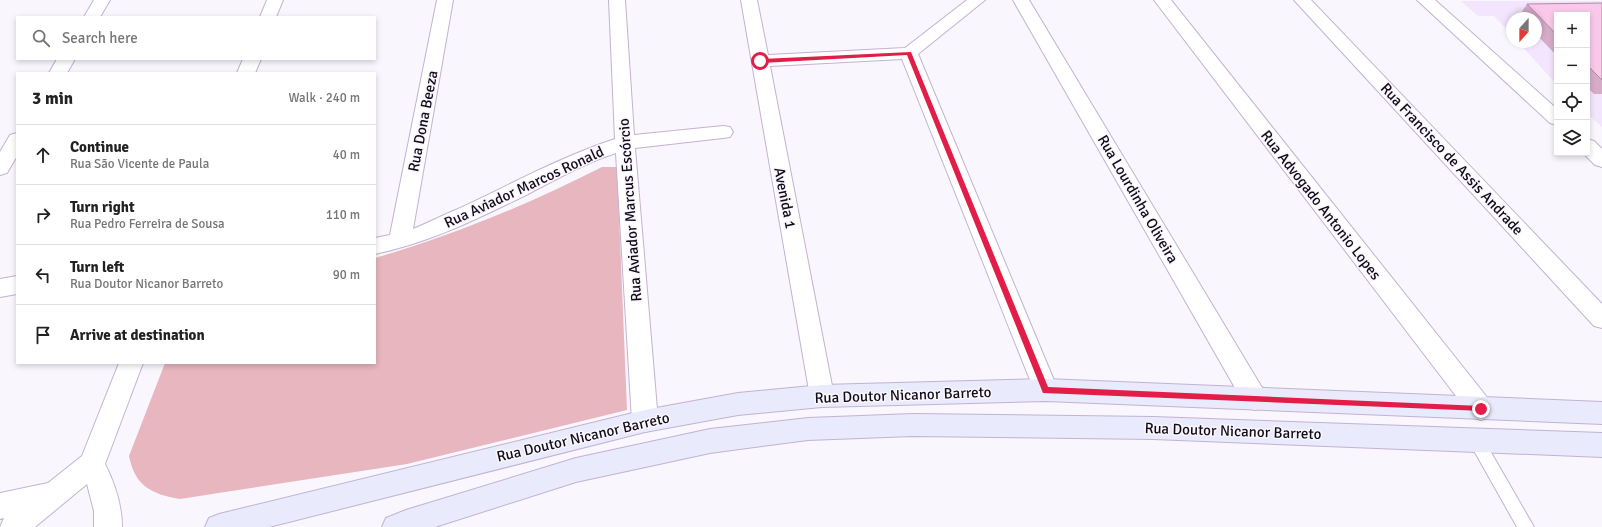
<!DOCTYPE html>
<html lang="en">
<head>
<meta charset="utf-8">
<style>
  :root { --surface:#fff; --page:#f2f2f2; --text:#222; --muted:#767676; --line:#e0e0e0 }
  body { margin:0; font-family:Signika,sans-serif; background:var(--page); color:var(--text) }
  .controls { position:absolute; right:12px; top:12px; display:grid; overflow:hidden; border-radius:0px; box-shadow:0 2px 6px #0003 }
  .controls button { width:36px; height:36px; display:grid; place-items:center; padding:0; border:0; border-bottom:1px solid var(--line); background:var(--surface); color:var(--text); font:20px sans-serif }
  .compass { position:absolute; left:1506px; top:12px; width:36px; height:36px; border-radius:50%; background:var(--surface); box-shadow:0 2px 6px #0003; rotate:201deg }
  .stop { position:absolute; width:12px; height:12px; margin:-9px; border:3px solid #e11d48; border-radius:50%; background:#fff }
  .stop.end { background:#e11d48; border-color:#fff; box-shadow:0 1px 4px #0008 }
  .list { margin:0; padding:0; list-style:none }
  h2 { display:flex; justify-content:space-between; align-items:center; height:52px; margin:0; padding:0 16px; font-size:17px }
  h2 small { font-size:13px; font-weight:400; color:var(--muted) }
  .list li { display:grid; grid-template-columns:26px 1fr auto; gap:12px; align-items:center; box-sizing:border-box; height:60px; padding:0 16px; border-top:1px solid var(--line) }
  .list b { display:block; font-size:15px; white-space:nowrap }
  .list p { margin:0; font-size:13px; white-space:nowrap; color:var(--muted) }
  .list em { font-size:13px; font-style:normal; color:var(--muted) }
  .icon { flex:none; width:22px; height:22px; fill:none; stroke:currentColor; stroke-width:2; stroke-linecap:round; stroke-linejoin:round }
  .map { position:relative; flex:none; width:1602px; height:527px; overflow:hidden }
  .search { position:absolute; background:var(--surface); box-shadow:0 2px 6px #0003; left:16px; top:16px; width:360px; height:44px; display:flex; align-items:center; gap:10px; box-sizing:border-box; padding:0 14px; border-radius:0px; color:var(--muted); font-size:15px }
  .panel { position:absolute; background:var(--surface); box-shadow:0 2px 6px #0003; left:16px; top:72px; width:360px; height:292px; border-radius:0px }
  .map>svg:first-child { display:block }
  .built { fill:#f2e5fd }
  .green { fill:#e7b6be }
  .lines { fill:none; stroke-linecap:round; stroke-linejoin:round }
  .lane-casing { stroke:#c3b2d2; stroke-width:2 }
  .street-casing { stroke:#c3b2d2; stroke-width:2 }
  .secondary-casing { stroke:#c3b2d2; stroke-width:2 }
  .lane { fill:#fff; fill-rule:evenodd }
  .street { fill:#fff; fill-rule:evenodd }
  .secondary { fill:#e9eafb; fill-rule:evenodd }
  .wall { fill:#d7acc9 }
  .building { fill:#fac8ea; stroke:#af8ca4 }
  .route { fill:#e11d48 }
  .labels { text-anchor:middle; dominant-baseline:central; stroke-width:3; stroke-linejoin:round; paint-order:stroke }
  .street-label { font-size:15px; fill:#110b16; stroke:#f9f6fd }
</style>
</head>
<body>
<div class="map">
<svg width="1602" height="527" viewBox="0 0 1602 527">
  <rect width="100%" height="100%" fill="#f9f6fd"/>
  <path class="built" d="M1461,1H1602V127L1587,114V15H1557V85L1518,42H1536V18H1512V35L1494,16H1478Z"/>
  <path class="green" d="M602,167H617L627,410L407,464L180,499C151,494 135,486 129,456L165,363H375V258C454,235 529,204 602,167Z"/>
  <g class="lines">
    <g class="lane-casing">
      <path id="lane" d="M1476,433L1481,435L1534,527H1517L1468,440L1471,435Z"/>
    </g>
    <g class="street-casing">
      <g id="street">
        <path d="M94,0H110L100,17H84Z"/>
        <path d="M267,0H283L276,17H260Z"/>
        <path d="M437,0H453L413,229C428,223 443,215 458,209C510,185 560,157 615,139L609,0H625L634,135L723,126L730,127L733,132L730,137L723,138L635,148L658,421L654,429L645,432L636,429L632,421L616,153C585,163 557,179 528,194C479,218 429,243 375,254V238L390,235Z"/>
        <path d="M741,0H757L768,55L905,48L967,0H985L918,54L1058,390L1055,397L1046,401L1037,397L1034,390L902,59L770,66L834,396L831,404L822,407L813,404L810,396Z"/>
        <path d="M1013,0H1029L1264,391L1267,399L1264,407L1255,410L1246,407Z"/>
        <path d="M1154,0H1171L1490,401L1494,409L1490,417L1481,420L1472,417Z"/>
        <path d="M1294,0H1311L1602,304V328L1594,326Z"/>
        <path d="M1417,0H1435L1557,109V125L1550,123Z"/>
        <path d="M57,59H75L67,73H49Z"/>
        <path d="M243,59H261L255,73H237Z"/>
        <path d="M17,133V156L7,173L0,175V152L10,135Z"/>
        <path d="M1587,139L1594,141L1602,149V167L1595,165L1583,153H1587Z"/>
        <path d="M17,276V294L0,297V279Z"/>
        <path d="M119,363H143L105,464C115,484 122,505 122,527H94V511L87,484L35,527H0L4,518L0,519V493L48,483L82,456Z"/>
      </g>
    </g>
    <g class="secondary-casing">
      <g id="secondary">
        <path d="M1046,379L1602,402V424L1046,401L822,407L738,415L645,432L269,527H205L209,518L219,514L645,410L738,393L822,385Z"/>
        <path d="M913,414L1153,417L1602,433V457L1153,439L913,436L808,440L710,453L576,482L435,527H382L386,518L406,510L576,458L710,429L808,418Z"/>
      </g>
    </g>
    <use href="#lane" class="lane"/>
    <use href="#street" class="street"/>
    <use href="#secondary" class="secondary"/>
  </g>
  <path class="wall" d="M1602,3V94H1594L1587,87V15H1557V56L1536,34V18H1521L1519,16L1527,4Z"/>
  <path class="building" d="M1602,3V80L1587,65V15H1557V35L1527,4Z"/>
  <path class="route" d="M911,52L1048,387L1481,406L1483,407V411L1043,393L907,55L760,63L758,61L760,59Z"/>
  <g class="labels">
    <g class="street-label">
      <text transform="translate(423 121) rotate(-79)">Rua Dona Beeza</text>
      <text transform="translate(1452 159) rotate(47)">Rua Francisco de Assis Andrade</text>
      <text transform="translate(524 187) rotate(-25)">Rua Aviador Marcos Ronald</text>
      <text transform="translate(785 198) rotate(79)">Avenida 1</text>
      <text transform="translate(1138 199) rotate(60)">Rua Lourdinha Oliveira</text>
      <text transform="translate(1321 205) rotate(52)">Rua Advogado Antonio Lopes</text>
      <text transform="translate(630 210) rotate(-94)">Rua Aviador Marcus Escórcio</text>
      <text transform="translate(903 395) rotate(-2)">Rua Doutor Nicanor Barreto</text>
      <text transform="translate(1233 431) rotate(2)">Rua Doutor Nicanor Barreto</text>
      <text transform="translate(583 437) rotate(-13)">Rua Doutor Nicanor Barreto</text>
    </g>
  </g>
</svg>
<div class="controls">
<button>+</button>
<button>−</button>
<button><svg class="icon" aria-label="locate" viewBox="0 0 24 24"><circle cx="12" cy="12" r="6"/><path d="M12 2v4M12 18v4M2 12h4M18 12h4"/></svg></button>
<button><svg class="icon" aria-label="layers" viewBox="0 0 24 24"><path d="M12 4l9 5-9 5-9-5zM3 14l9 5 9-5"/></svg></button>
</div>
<svg class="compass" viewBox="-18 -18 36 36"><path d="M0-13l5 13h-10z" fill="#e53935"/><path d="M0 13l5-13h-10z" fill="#767676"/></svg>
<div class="stop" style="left:760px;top:61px"></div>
<div class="stop end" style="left:1481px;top:409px"></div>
<div class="search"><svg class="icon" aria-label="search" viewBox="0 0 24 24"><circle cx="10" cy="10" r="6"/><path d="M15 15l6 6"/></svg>Search here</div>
<section class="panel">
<h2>3 min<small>Walk · 240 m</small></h2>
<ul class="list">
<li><svg class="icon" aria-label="ahead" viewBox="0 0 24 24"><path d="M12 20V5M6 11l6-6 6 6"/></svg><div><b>Continue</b><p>Rua São Vicente de Paula</p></div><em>40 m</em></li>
<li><svg class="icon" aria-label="right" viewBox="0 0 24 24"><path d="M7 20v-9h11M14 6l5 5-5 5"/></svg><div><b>Turn right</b><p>Rua Pedro Ferreira de Sousa</p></div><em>110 m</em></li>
<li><svg class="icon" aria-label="left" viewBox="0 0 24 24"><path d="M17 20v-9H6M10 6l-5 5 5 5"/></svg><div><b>Turn left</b><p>Rua Doutor Nicanor Barreto</p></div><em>90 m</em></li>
<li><svg class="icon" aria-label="arrive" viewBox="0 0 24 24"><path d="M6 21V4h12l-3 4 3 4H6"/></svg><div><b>Arrive at destination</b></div></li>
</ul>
</section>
</div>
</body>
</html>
